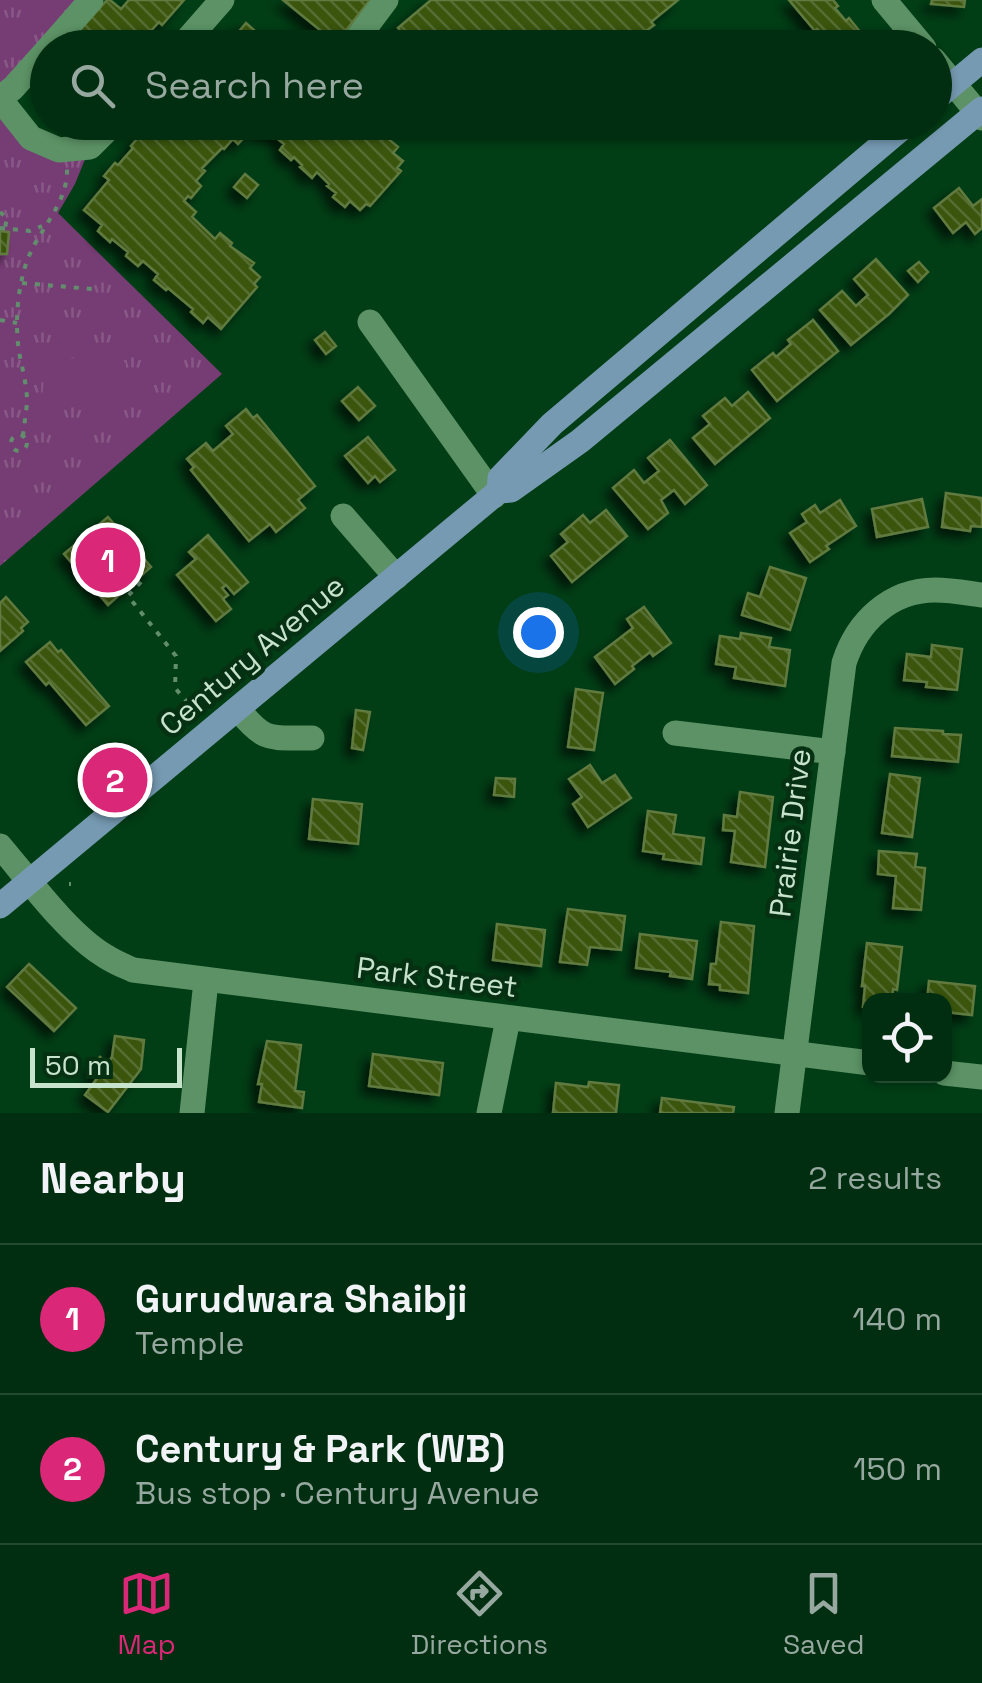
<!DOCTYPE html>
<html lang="en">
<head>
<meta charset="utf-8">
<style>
  :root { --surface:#012e10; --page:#0f3a1e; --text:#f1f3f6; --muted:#96a89f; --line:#234a30; --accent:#db2777 }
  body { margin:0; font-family:"Space Grotesk",sans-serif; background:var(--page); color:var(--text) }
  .controls { position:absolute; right:30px; bottom:30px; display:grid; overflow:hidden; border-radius:20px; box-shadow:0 2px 8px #0004 }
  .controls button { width:90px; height:90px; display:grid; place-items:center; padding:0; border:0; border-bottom:2px solid var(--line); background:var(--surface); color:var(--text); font:50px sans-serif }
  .scale { position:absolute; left:30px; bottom:25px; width:152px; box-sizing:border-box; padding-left:10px; border:5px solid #c7e3cb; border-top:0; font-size:28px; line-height:35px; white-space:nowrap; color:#c7e3cb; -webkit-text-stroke:8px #063012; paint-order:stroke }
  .you { position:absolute; left:538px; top:632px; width:35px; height:35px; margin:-25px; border:8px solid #fff; border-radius:50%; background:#1a73e8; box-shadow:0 0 0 15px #1a73e833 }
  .badge { display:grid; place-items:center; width:65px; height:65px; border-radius:50%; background:var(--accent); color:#fff; font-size:32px; font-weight:700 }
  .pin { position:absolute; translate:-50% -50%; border:5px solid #fff; box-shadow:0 2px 10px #0006 }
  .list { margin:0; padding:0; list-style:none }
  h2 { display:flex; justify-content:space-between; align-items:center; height:130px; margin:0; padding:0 40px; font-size:42px }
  h2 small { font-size:32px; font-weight:400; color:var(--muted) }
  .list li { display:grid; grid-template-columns:65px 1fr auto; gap:30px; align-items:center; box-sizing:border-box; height:150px; padding:0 40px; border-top:2px solid var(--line) }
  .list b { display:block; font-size:38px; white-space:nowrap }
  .list p { margin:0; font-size:32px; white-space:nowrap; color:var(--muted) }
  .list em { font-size:32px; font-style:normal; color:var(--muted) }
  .icon { flex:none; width:55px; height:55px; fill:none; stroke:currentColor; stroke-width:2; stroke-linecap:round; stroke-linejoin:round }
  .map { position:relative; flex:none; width:982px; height:1113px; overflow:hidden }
  .search { position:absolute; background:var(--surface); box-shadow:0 2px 8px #0004; left:30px; right:30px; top:30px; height:110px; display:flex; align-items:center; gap:25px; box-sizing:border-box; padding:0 35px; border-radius:55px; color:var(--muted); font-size:38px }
  .sheet { height:430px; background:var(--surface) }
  nav { display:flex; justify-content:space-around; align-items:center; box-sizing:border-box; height:140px; border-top:2px solid var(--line); background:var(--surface); font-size:28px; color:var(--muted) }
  nav a { display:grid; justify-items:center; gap:5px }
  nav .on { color:var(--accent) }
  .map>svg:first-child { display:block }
  .park { fill:url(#park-tufts) }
  .pitch { fill:#763d74 }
  .building { fill:url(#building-back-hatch); stroke:#607a40; stroke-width:2.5; filter:url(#shadow) }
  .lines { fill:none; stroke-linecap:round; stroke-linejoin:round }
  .path { stroke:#628e6e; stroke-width:4; stroke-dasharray:5 8; stroke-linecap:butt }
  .minor { stroke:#5c9265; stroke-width:25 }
  .major { stroke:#769ab2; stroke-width:25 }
  .labels { text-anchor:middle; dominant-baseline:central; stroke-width:9; stroke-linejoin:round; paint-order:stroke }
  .street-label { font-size:30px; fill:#c7e3cb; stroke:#063012 }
</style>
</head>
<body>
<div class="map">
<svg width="982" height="1113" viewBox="0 0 982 1113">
  <defs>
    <pattern id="park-tufts" width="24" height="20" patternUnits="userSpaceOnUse" patternTransform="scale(2.5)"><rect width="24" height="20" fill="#763d74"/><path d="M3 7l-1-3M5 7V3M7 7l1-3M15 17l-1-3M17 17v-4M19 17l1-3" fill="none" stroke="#885986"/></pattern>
    <pattern id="building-back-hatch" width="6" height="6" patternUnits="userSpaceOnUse" patternTransform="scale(2.5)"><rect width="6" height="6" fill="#3b5511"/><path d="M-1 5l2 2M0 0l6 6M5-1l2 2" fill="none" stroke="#566d32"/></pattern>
    <filter id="shadow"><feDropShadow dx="-7" dy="7" stdDeviation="5" flood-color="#0009"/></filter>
  </defs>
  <rect width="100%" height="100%" fill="#013d15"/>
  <g class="park">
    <path d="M0,0H84L0,98Z"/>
    <path d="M0,100L31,138L90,147L75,184L58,213L222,374L0,566Z"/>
  </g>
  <path class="pitch" d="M46,356L126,363L122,408L42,401Z"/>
  <g class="building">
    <path d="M107,0H110L121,9L129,0H184L162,25L159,22L148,34L152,38L143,48H87L91,42L79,31Z"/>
    <path d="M283,0H370L336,43Z"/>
    <path d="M431,0H678L651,22L654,25L646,31L640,37L637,34L621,48H414L398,28Z"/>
    <path d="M789,0H833L838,6L835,8L846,21L849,18L873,48H829L820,36L822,34L817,29L815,31Z"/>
    <path d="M932,0H965L964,7L931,4Z"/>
    <path d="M246,23L264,39L268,34L281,44L279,48H225Z"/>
    <path d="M183,122H362L361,124L365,129L368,125L383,139L385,136L398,147L393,153L403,161L397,168L401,171L370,206L366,204L360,210L350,201L345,207L333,197L336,193L327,186L329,184L317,172L312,178L300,167L302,165L294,157L291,160L280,150L284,144L268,131L264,135L251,124L246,129L249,132L238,144L233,139L224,149L222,148L202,168L205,171L196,181L201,186L191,198L188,196L184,201L196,212L192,217L215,239L220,233L232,243L230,246L254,263L250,268L260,277L254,284L257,287L221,329L208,317L203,323L191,312L193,309L168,288L166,290L154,280L158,274L143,261L138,266L126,256L128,252L112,239L110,242L98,231L102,225L84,210L109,180L104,176L115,163L118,165L133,148L131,146L142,133L147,138L156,127L163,134L165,130L171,135Z"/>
    <path d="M245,174L258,185L247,198L234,187Z"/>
    <path d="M959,188L973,206L982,199V228L975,234L966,222L953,233L934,208Z"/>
    <path d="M0,231L9,232L7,254H0Z"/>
    <path d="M876,259L908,295L889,314L851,345L820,310L842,291L856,306L868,295L854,279Z"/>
    <path d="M919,262L928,272L918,282L908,271Z"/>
    <path d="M813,320L838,351L777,401L752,370L773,353L776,357L791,344L788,340Z"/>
    <path d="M325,332L336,346L326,354L315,340Z"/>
    <path d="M358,387L375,406L359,420L342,401Z"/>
    <path d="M748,392L770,418L715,464L693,438L710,424L703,416L725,398L732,406Z"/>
    <path d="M246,409L253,418L257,415L315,486L298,500L305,508L276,532L270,524L249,541L191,470L194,467L187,459L206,443L213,451L233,434L226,426Z"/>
    <path d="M368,437L395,470L380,482L375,476L368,483L345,456Z"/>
    <path d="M670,440L707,485L685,504L674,490L661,500L668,513L648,529L613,488L634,470L644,483L659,471L648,458Z"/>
    <path d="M946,493L982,498V527L971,526L970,531L942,527Z"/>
    <path d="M922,499L928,527L877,537L872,509Z"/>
    <path d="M840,500L856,526L826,546L829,549L810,562L790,533L807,522L802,514L815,505L820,513Z"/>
    <path d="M606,510L627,536L572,582L551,556L568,542L561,534L583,515L590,523Z"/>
    <path d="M108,517L151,567L108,605L64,554Z"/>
    <path d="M208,535L248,582L234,594L226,585L222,588L228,595L223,599L231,609L216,621L177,575L196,559L189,552Z"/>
    <path d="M770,567L806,578L790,630L742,615L748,593L760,597Z"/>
    <path d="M6,597L28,622L21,628L23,631L0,651V603Z"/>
    <path d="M644,607L671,643L653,656L650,652L632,666L634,669L615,684L595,657L633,628L627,619Z"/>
    <path d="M741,633L771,638L769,647L790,650L785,686L734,678L736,667L716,664L720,636L740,639Z"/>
    <path d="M50,642L58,652L61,650L109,706L86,725L49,682L46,685L26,662Z"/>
    <path d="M932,645L962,649L957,690L926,687L927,682L904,680L907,654L931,657Z"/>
    <path d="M576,689L603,693L594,750L568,747Z"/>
    <path d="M356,710L370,712L363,750L352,748Z"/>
    <path d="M895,728L943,731V734L961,735L958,762L892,756Z"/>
    <path d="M590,765L602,783L615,775L631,798L588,827L573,804L582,797L569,779Z"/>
    <path d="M890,774L920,778L912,837L882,833Z"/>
    <path d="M496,778L515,779L514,797L494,795Z"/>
    <path d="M740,792L773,797L765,867L731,862L735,831L723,830L724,815L737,817Z"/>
    <path d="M313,799L362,804L358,844L309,839Z"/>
    <path d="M648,811L676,815L673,834L704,838L701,864L663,859L664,854L643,851Z"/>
    <path d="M879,851L917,854L915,867L925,868L921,910L893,908L896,876L878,874Z"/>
    <path d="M568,909L625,916L621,950L590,947L587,965L560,962Z"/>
    <path d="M721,922L754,926L748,993L720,990V985L709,984L711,964H716Z"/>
    <path d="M497,924L545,930L541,966L493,960Z"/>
    <path d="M640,934L697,941L692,979L670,976L671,972L636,968Z"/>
    <path d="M867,943L902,947L897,990L893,989L892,1001H870V1008L863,1007L865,986H862Z"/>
    <path d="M29,964L76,1008L54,1031L7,987Z"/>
    <path d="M929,981L975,986L972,1015L944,1012V1001H927Z"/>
    <path d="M115,1036L144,1040L141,1069L108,1112L85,1095L98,1077L89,1071L100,1057L108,1063L112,1057Z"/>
    <path d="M267,1041L301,1045L295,1091L304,1092L302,1108L259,1102L262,1084H258Z"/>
    <path d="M373,1054L443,1063L439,1095L369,1086Z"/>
    <path d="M589,1082L619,1085L616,1113H553L556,1083L588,1087Z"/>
    <path d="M662,1098L734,1107L733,1113H660Z"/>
  </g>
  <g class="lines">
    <g class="path">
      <path d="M0,212L7,218L5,228"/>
      <path d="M0,228L30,231L42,226"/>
      <path d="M22,283L92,289"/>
      <path d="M0,320L17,323"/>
      <circle cx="19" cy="443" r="8"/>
      <path d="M23,436C24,424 27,410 27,398C26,382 22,367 19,352C15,324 17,294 25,267C35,232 68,206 67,169"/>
      <path d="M141,582L128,596L176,656L175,688L194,710"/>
      <path d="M69,884H71"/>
    </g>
    <g class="minor">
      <path d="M884,0L924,48"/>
      <path d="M49,48L91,0"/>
      <path d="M180,48L222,0"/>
      <path d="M350,48L386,0"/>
      <path d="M934,60L982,118"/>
      <path d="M0,98L13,88L48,49"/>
      <path d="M0,99L31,138L59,150L90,147L115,122"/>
      <path d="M370,322L494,496"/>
      <path d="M343,516L396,577"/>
      <path d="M238,709C266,744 270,737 312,738"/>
      <path d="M675,733L833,752"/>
      <path d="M0,846C29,880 68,934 105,956C114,962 124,966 133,970L870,1063"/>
      <path d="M944,1073L982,1077"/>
      <path d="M192,1113L206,981"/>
      <path d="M489,1113L508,1019"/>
      <path d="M787,1113L844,663C857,622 890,590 935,590C951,590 967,593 982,595"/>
    </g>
    <g class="major">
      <path d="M934,100L982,60"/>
      <path d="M499,491L500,478L552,424L909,122"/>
      <path d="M0,906L499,491L511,490L580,441L982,109"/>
    </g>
  </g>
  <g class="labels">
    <g class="street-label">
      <text transform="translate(252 655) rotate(-40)">Century Avenue</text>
      <text transform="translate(790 833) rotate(-83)">Prairie Drive</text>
      <text transform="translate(437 977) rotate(7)">Park Street</text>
    </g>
  </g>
</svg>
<div class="controls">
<button><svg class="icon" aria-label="locate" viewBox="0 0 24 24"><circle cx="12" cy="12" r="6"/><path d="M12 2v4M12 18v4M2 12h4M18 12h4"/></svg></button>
</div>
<div class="scale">50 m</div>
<div class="you"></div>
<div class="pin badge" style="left:108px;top:560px">1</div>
<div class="pin badge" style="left:115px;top:780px">2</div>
<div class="search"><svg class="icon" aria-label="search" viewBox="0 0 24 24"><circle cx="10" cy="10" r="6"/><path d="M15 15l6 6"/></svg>Search here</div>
</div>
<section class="sheet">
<h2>Nearby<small>2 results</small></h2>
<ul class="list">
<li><span class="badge">1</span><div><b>Gurudwara Shaibji</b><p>Temple</p></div><em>140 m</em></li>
<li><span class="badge">2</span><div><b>Century &amp; Park (WB)</b><p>Bus stop · Century Avenue</p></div><em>150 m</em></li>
</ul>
</section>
<nav>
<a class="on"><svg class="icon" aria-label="map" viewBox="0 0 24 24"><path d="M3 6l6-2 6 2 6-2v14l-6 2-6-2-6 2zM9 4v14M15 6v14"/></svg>Map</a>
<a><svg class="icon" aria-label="directions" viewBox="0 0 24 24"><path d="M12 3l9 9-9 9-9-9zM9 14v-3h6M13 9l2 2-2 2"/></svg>Directions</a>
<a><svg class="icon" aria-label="saved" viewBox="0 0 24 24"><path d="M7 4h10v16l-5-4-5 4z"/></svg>Saved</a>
</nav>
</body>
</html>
